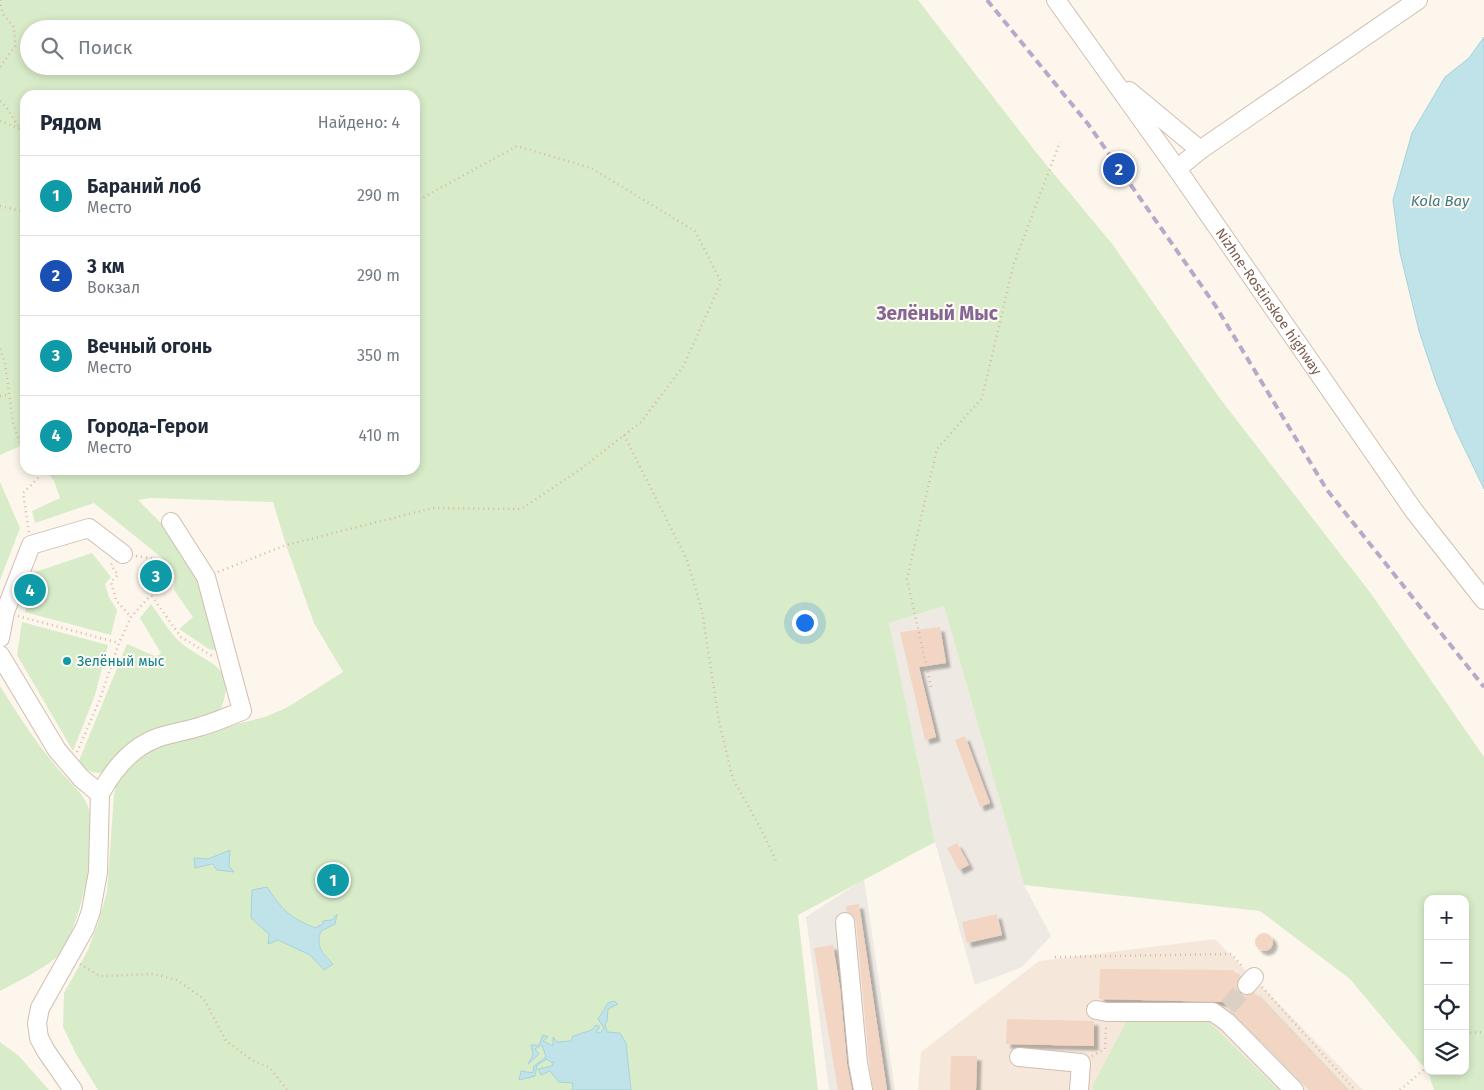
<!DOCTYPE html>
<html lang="ru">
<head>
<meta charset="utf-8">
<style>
  :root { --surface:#fff; --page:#f2f2f3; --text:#1f2937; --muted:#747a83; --line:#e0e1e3; --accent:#e76f51 }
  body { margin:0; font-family:"Fira Sans",sans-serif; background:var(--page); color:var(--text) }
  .controls { position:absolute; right:15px; bottom:15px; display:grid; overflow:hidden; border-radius:10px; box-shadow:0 2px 8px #0003 }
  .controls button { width:45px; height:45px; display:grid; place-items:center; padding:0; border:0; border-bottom:1px solid var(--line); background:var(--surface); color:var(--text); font:25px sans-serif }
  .you { position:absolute; left:804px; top:622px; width:18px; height:18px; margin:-12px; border:4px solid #fff; border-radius:50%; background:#1a73e8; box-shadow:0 0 0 8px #1a73e833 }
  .badge { display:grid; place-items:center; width:32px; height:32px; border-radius:50%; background:var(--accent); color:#fff; font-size:16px; font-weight:700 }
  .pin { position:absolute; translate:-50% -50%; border:2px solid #fff; box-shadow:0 1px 5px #0006 }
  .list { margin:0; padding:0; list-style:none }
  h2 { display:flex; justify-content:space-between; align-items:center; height:65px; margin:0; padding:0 20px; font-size:21px }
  h2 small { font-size:16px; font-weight:400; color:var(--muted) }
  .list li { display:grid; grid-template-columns:32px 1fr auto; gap:15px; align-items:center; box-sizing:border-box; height:80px; padding:0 20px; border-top:1px solid var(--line) }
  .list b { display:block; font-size:19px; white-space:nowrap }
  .list p { margin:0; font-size:16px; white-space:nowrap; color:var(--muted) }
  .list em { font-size:16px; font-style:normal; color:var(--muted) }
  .icon { flex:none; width:28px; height:28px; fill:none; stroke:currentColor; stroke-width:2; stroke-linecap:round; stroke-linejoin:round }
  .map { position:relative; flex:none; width:1484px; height:1090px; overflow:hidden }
  .search { position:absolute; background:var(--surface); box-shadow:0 2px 8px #0003; left:20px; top:20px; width:400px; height:55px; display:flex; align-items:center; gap:12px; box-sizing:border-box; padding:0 18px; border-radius:28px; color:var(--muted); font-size:19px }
  .panel { position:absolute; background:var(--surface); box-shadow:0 2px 8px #0003; left:20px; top:90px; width:400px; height:385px; border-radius:15px }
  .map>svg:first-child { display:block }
  .residential { fill:#f5e8da }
  .industrial { fill:#efe9e4 }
  .green { fill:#d8ecc9; fill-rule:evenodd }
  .water { fill:#bfe3e8; stroke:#a5d3da }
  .building { fill:#f3d5c3; filter:url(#shadow) }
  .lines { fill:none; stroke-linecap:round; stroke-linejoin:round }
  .minor-tunnel { stroke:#dcd0c4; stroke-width:18; stroke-dasharray:18 9; stroke-linecap:butt }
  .minor-casing { stroke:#d1beb0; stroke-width:20 }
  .path { stroke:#d9b8a5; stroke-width:2.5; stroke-dasharray:1 4; stroke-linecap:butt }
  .minor { stroke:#fff; stroke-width:18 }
  .rail { stroke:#b9a8c9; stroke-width:4; stroke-dasharray:8 5; stroke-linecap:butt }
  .culture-dot { fill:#0f9aa8; stroke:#fffaf3; stroke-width:2 }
  .labels { text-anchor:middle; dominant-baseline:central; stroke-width:4; stroke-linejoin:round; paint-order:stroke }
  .street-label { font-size:14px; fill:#7a5c4d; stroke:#fffaf3 }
  .culture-label { font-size:14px; fill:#0d838f; stroke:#fffaf3; text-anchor:start }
  .water-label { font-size:15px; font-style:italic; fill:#437c86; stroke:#fffaf3 }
  .district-label { font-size:19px; font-weight:bold; fill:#846695; stroke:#fffaf3 }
</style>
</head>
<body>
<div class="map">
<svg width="1484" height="1090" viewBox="0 0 1484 1090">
  <defs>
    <filter id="shadow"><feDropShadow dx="4.5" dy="4.5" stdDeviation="1" flood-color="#0004"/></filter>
  </defs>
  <rect width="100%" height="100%" fill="#fdf6ec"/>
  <path class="residential" d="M1215,939L1363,1090H918L921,1052L1039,961Z"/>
  <g class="industrial">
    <path d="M944,606L1024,885L1051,936L1022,967L975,985L935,842L889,623Z"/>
    <path d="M864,879L895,1090H829L806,917Z"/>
  </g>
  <g class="green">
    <path d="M0,0H918L1035,151L1113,245L1218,396L1372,595L1484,757V1090H1434L1428,1072L1350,979L1260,911L1024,885L944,606L889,623L935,842L798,915L818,1090H631L626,1043L607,1032L605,1024L607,1021L608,1003L604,1028L600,1033L592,1030L573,1036L571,1041L557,1042L553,1038V1046L543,1041V1035L539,1045H532L534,1055L529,1062L539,1054L535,1049L542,1045L547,1057L534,1066L535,1076L537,1065L547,1059L555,1058L552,1066L538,1070L550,1071L573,1083L572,1090H98L76,1054L63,1027L64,993L88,950L98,923L107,892L114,794L118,777L150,746L265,717L288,707L343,672L314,623L286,545L273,502L150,498L138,500L165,527L198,581L219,651L209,649L179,629L193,617L174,590L175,576L162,558L94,503L35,523L32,511L60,498L54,481L46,470H415V95H25V444L0,455ZM29,29H411V66H29ZM194,858L208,859L233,872C220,871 207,862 194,858ZM267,887C283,911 289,917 315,928L332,920L336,915L334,924L321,931C315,947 323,953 333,964L324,970L310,955L277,940L268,943L269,934ZM1428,899H1465V1071H1428Z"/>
    <path d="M0,482L20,528L0,580Z"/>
    <path d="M92,553L111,577L105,584L109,597L117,610L111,635L25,612L35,572Z"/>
    <path d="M151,604C160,616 169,632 179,641C205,665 240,663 220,711L106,772C95,775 87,771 78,763L127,644L155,656L159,655L161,653L140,618Z"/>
    <path d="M22,622L108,645L95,695L73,751L17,655Z"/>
    <path d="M0,686C18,715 37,744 59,770C68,781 79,789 86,802C90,810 92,823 93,832C93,860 77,939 56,958C41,970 17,982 0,991Z"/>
    <path d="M1127,1020L1208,1021L1279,1090H1094L1092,1087Z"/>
    <path d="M0,1042L19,1056L49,1090H0Z"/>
  </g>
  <g class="water">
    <path d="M1484,37V489L1455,429L1436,382L1419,331L1400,253L1393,200L1412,133L1445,77L1469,58Z"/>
    <path d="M230,850L229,866L234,872L217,870L212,864L195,868L194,858L208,859Z"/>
    <path d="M267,887C283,911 289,917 315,928L323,924V921L332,920L337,914L335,924L321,931C315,946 323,954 333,964L324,970L310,955L278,940L268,944L269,934L251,918L252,890Z"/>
    <path d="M614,1001L618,1004L608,1009L607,1022L605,1024L607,1032L620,1033L626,1043L631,1090H572L573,1083L559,1082L550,1071L541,1075L538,1069L552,1066L554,1061L552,1063L547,1059L537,1065L535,1076L519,1080L521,1071L533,1073L534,1066L546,1057L542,1045L535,1049L539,1054L528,1064L533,1055L531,1045H539L543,1035L548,1037L543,1041L553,1046V1037L557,1042L571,1041L573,1036L592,1030L596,1025L600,1027L596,1032L600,1033L604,1028L598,1019L608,1003Z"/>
  </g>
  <g class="building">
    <path d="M940,627L946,663L919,667L936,737L925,740L900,632Z"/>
    <path d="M965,736L990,803L980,807L955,740Z"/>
    <path d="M957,843L969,865L959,870L947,848Z"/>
    <path d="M859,904L887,1090H873L869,1062L856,921L853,916L847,912L846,906Z"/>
    <path d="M997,914L1002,935L967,943L962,922Z"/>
    <circle cx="1264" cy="942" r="9"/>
    <path d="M833,945L840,988L847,1064L852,1090H838L814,948Z"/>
    <path d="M1100,969L1233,970L1240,977L1237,983L1240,993L1245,995L1254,992L1347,1090H1311L1223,1002L1099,999Z"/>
    <path d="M1007,1019L1094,1021V1046L1006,1044Z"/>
    <path d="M951,1056H977L976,1090H950Z"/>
  </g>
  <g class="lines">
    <path class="minor-tunnel" d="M1228,1007L1247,985"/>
    <g class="minor-casing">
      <g id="minor">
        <path id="s1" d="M1056,0L1177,169L1414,511L1484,600"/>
        <path d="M1129,91L1200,150"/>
        <path d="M1177,169L1200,150L1418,0"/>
        <path d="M0,638L5,612L31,545L89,528L123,554"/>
        <path d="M0,655L57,750L81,778L100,794L98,872L91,911L85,928L40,1008L37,1023L39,1038L46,1051L73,1090"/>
        <path d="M100,794C113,770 130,748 157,738C171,733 187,731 202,726C216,722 229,716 242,711L206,577L171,522"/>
        <path d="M845,922L858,1063L863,1090"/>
        <path d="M1247,985L1254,977"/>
        <path d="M1096,1010L1107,1012H1213L1227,1022L1294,1090"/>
        <path d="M1019,1057L1081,1063L1079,1090"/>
      </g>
    </g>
    <g class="path">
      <path d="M0,0L3,14L14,27L15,46L0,67"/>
      <path d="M0,101C10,109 16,127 25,132"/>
      <path d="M0,121L20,129"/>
      <path d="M0,206L25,212"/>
      <path d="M0,349L5,363L13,423L25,456"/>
      <path d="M0,396L9,395"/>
      <path d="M624,435L687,560L702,611L719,721L733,779L761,829L776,861"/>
      <path d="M29,532L23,493L39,477L34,470"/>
      <path d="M136,556L155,559L170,576L151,595L181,637L212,656"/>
      <path d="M112,564L111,565L118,575L111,582L116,600L131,617"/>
      <path d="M218,572L286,545L433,508L521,509L581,469L641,422L684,365L721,282L695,231L591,168L517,146L415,202"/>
      <path d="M18,616L119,643"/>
      <path d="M931,687L907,579L937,449L982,398L1014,263L1060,142"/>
      <path d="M77,752L100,699L119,643L131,617L151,595"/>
      <path d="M1055,957L1231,954L1243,967"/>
      <path d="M80,964L100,976L154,974L177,980L204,999L226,1041L252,1060L270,1068L287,1090"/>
      <path d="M1262,987L1355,1090"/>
      <path d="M1465,1033L1484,1032"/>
      <path d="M1092,1056L1105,1049L1106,1026"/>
      <path d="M1400,1090L1428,1066"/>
    </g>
    <use href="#minor" class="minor"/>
    <path class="rail" d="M987,0L1088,124L1215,305L1327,490L1484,687"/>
  </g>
  <circle class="culture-dot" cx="67" cy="661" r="5"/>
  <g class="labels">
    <g class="street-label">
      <text stroke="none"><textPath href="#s1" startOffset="369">Nizhne-Rostinskoe highway</textPath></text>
    </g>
    <g class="culture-label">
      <text x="77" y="661">Зелёный мыс</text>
    </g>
    <g class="water-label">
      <text x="1440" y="201">Kola Bay</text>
    </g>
    <g class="district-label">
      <text x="937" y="313">Зелёный Мыс</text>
    </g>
  </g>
</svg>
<div class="controls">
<button>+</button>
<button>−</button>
<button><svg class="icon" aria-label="locate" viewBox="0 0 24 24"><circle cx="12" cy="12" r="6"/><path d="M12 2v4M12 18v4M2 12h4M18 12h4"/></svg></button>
<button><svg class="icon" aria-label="layers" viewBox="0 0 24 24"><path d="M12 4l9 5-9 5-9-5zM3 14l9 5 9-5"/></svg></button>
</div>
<div class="you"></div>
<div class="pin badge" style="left:333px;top:880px;background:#0f9aa8">1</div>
<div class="pin badge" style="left:1119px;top:169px;background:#1a4fb4">2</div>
<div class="pin badge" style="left:156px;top:576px;background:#0f9aa8">3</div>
<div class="pin badge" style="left:30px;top:590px;background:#0f9aa8">4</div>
<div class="search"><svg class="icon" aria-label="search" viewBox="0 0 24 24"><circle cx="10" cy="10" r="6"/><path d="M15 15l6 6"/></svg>Поиск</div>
<section class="panel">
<h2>Рядом<small>Найдено: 4</small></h2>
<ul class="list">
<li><span class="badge" style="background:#0f9aa8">1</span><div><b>Бараний лоб</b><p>Место</p></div><em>290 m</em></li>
<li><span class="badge" style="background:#1a4fb4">2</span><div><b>3 км</b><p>Вокзал</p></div><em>290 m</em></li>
<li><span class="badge" style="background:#0f9aa8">3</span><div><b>Вечный огонь</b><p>Место</p></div><em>350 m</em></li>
<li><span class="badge" style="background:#0f9aa8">4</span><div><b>Города-Герои</b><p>Место</p></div><em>410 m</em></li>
</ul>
</section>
</div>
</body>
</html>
